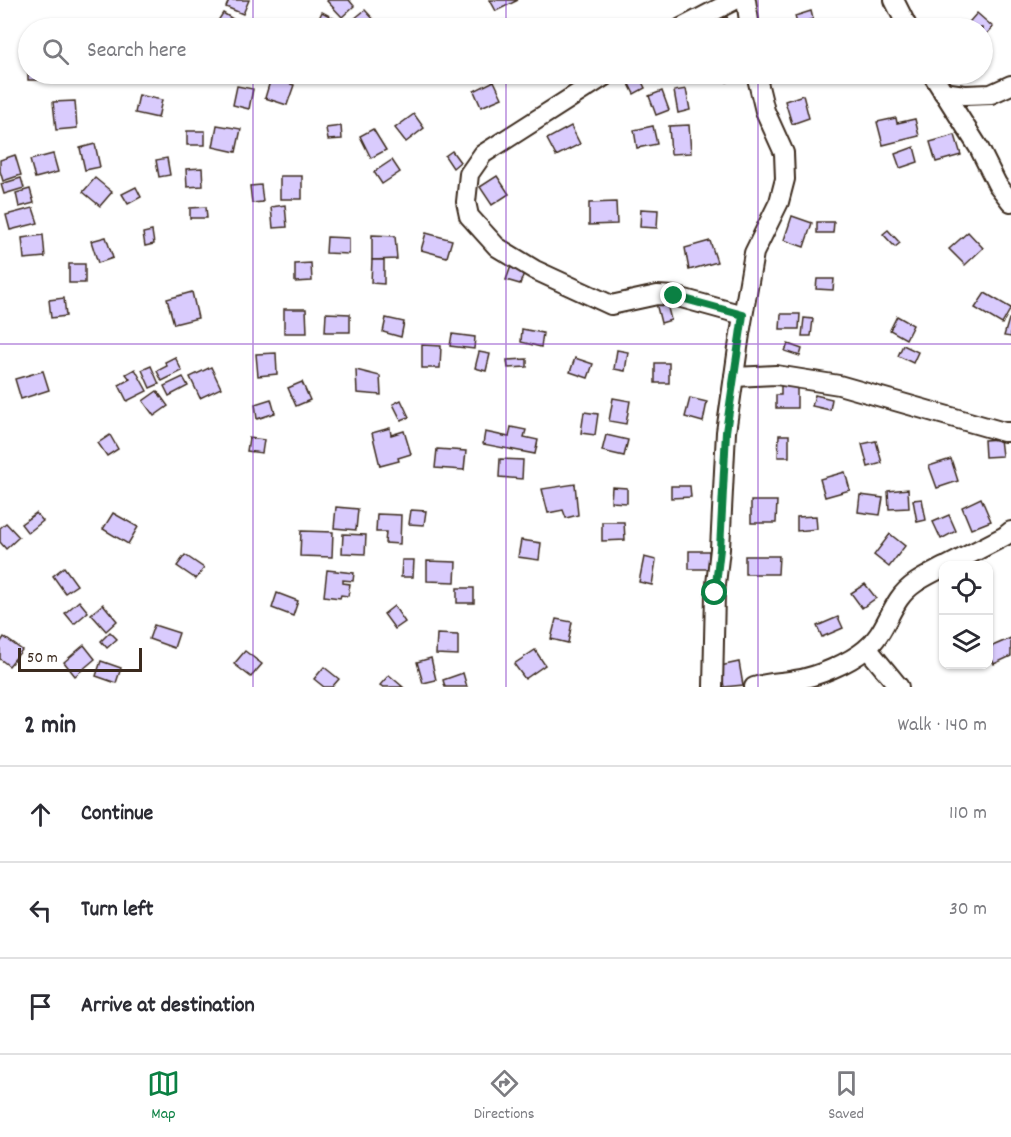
<!DOCTYPE html>
<html lang="en">
<head>
<meta charset="utf-8">
<style>
  :root { --surface:#fff; --page:#f2f2f3; --text:#2b2b33; --muted:#7c7c81; --line:#e1e1e2; --accent:#0b8043 }
  body { margin:0; font-family:Dekko,sans-serif; background:var(--page); color:var(--text) }
  .controls { position:absolute; right:18px; bottom:18px; display:grid; overflow:hidden; border-radius:12px; box-shadow:0 2px 4px #0004 }
  .controls button { width:54px; height:54px; display:grid; place-items:center; padding:0; border:0; border-bottom:2px solid var(--line); background:var(--surface); color:var(--text); font:30px sans-serif }
  .scale { position:absolute; left:18px; bottom:15px; width:124px; box-sizing:border-box; padding-left:6px; border:3px solid #3b2a1e; border-top:0; font-size:16px; line-height:21px; white-space:nowrap; color:#3b2a1e; -webkit-text-stroke:4px #fff; paint-order:stroke }
  .stop { position:absolute; width:18px; height:18px; margin:-14px; border:4px solid #0b8043; border-radius:50%; background:#fff }
  .stop.end { background:#0b8043; border-color:#fff; box-shadow:0 2px 6px #0008 }
  .list { margin:0; padding:0; list-style:none }
  h2 { display:flex; justify-content:space-between; align-items:center; height:78px; margin:0; padding:0 24px; font-size:26px }
  h2 small { font-size:20px; font-weight:400; color:var(--muted) }
  .list li { display:grid; grid-template-columns:39px 1fr auto; gap:18px; align-items:center; box-sizing:border-box; height:96px; padding:0 24px; border-top:2px solid var(--line) }
  .list b { display:block; font-size:22px; white-space:nowrap }
  .list em { font-size:20px; font-style:normal; color:var(--muted) }
  .icon { flex:none; width:33px; height:33px; fill:none; stroke:currentColor; stroke-width:2; stroke-linecap:round; stroke-linejoin:round }
  .map { position:relative; flex:none; width:1011px; height:687px; overflow:hidden }
  .search { position:absolute; background:var(--surface); box-shadow:0 2px 4px #0004; left:18px; right:18px; top:18px; height:66px; display:flex; align-items:center; gap:15px; box-sizing:border-box; padding:0 21px; border-radius:33px; color:var(--muted); font-size:22px }
  .sheet { height:366px; background:var(--surface) }
  nav { display:flex; justify-content:space-around; align-items:center; box-sizing:border-box; height:84px; border-top:2px solid var(--line); background:var(--surface); font-size:16px; color:var(--muted) }
  nav a { display:grid; justify-items:center; gap:3px }
  nav .on { color:var(--accent) }
  .map>svg:first-child { display:block }
  .building { fill:#d9cbfd; stroke:#3b2a1e; stroke-width:1.5 }
  .lines { fill:none; stroke-linecap:round; stroke-linejoin:round }
  .minor-casing { stroke:#3b2a1e; stroke-width:22 }
  .minor { stroke:#fff; stroke-width:18 }
  .route { stroke:#0b8043; stroke-width:8 }
  .grid { fill:none; stroke:#7b2cbf; stroke-width:1.5; stroke-opacity:0.55 }
</style>
</head>
<body>
<div class="map">
<svg width="1011" height="687" viewBox="0 0 1011 687">
  <rect width="100%" height="100%" fill="#fff"/>
  <filter id="ink" filterUnits="userSpaceOnUse"><feTurbulence type="fractalNoise" baseFrequency=".0167" numOctaves="2"/><feDisplacementMap in="SourceGraphic" scale="12" xChannelSelector="R" yChannelSelector="G"/><feConvolveMatrix kernelMatrix="1 2 1 2 8 2 1 2 1" color-interpolation-filters="sRGB"/></filter>
  <g filter="url(#ink)">
    <g class="building">
      <path d="M229,0H249L243,14L226,7Z"/>
      <path d="M328,0H349L354,6L342,17L327,1Z"/>
      <path d="M490,0H518L496,11Z"/>
      <path d="M365,10L376,22L368,28H362L354,19Z"/>
      <path d="M811,11L813,19L797,24L795,16Z"/>
      <path d="M322,12L339,21L336,28H319L315,27Z"/>
      <path d="M223,13L239,23L235,28H217L214,27Z"/>
      <path d="M977,13L993,27L982,39V28H964Z"/>
      <path d="M727,17L731,28H717L714,22Z"/>
      <path d="M28,47V74H50V80H28Z"/>
      <path d="M631,74H638L645,88L634,94L625,76Z"/>
      <path d="M723,74H746L727,82Z"/>
      <path d="M271,78L294,85L287,105L265,98Z"/>
      <path d="M494,81L502,98L481,107L474,91Z"/>
      <path d="M237,86L253,89L249,109L233,105Z"/>
      <path d="M686,89L690,110L678,113L674,91Z"/>
      <path d="M662,91L669,110L656,115L649,96Z"/>
      <path d="M139,95L162,100L158,118L135,113Z"/>
      <path d="M803,95L809,118L792,124L785,101Z"/>
      <path d="M75,101L77,128L56,130L53,102Z"/>
      <path d="M414,114L424,128L406,142L395,128Z"/>
      <path d="M896,118L897,123L915,119L919,136L883,145L877,122Z"/>
      <path d="M217,125L241,129L236,152L213,147Z"/>
      <path d="M689,125L691,153L671,154L669,126Z"/>
      <path d="M341,126L342,139L328,140L326,128Z"/>
      <path d="M571,126L580,144L556,156L547,139Z"/>
      <path d="M653,126L657,144L637,148L634,130Z"/>
      <path d="M373,129L386,150L371,158L360,136Z"/>
      <rect x="187" y="131" width="18" height="14"/>
      <path d="M955,135L961,155L936,162L930,142Z"/>
      <path d="M95,144L100,167L85,170L80,148Z"/>
      <path d="M914,147L918,162L900,168L895,154Z"/>
      <path d="M452,151L460,162L453,168L445,156Z"/>
      <path d="M53,154L58,172L35,178L30,160Z"/>
      <path d="M15,155L21,175L3,181L0,171V160Z"/>
      <path d="M167,158L170,175L159,177L156,160Z"/>
      <path d="M392,160L400,172L382,184L374,172Z"/>
      <path d="M202,168L203,186L187,187L186,169Z"/>
      <rect x="280" y="176" width="22" height="23"/>
      <path d="M497,176L509,194L492,205L480,187Z"/>
      <path d="M21,178L24,188L4,194L1,184Z"/>
      <path d="M95,178L112,192L100,206L83,192Z"/>
      <path d="M261,185L263,202L252,203L250,186Z"/>
      <path d="M136,187L141,197L128,204L122,194Z"/>
      <path d="M30,189L34,203L19,207L16,193Z"/>
      <path d="M616,202L617,224L589,225V203Z"/>
      <path d="M285,205L287,227L273,228L271,207Z"/>
      <path d="M206,207L207,218H190V208Z"/>
      <path d="M33,208L38,223L10,230L6,215Z"/>
      <path d="M641,209L658,210L657,228L640,227Z"/>
      <path d="M792,216L812,223L804,247L784,240Z"/>
      <path d="M817,222H834L833,233H817Z"/>
      <path d="M888,230L900,243L895,247L883,234Z"/>
      <path d="M152,231L154,244L145,246L143,233Z"/>
      <path d="M968,232L983,248L965,265L949,249Z"/>
      <path d="M426,233L452,240L447,257L421,250Z"/>
      <path d="M43,235L45,257L24,259L22,238Z"/>
      <path d="M372,235L395,236L397,259L372,260Z"/>
      <path d="M106,237L113,258L98,263L91,241Z"/>
      <path d="M327,237L349,238V254L326,253Z"/>
      <path d="M710,241L717,262L689,270L685,248Z"/>
      <path d="M372,260H384V284L371,283Z"/>
      <path d="M311,263L312,281L295,282V264Z"/>
      <rect x="69" y="264" width="16" height="19"/>
      <path d="M511,266L525,270L520,284L506,280Z"/>
      <path d="M817,279H834L833,290L816,289Z"/>
      <path d="M192,292L198,318L174,324L167,299Z"/>
      <path d="M985,293L1011,308L1002,324L975,308Z"/>
      <path d="M64,298L66,316L51,318L49,300Z"/>
      <path d="M666,300L671,320L661,323L656,303Z"/>
      <path d="M284,309H306L307,333H284Z"/>
      <path d="M326,313L350,314V332H325Z"/>
      <path d="M781,314H800L799,329H780Z"/>
      <path d="M897,316L913,325L906,339L890,330Z"/>
      <path d="M386,318L404,322L401,337L383,332Z"/>
      <path d="M804,318L813,319L811,336H802Z"/>
      <path d="M1009,319H1011V337L1004,336Z"/>
      <path d="M522,329L543,333L541,347L521,342Z"/>
      <path d="M452,334L475,337L474,349L450,346Z"/>
      <path d="M788,344L802,349L800,356L785,351Z"/>
      <path d="M422,345L441,346L440,368H422Z"/>
      <path d="M903,345L918,352L913,363L898,356Z"/>
      <path d="M617,350L628,352L625,371L614,369Z"/>
      <path d="M479,352L490,354L486,371L475,368Z"/>
      <path d="M276,353L277,374L258,376L256,354Z"/>
      <path d="M175,357L182,371L162,381L157,371L167,366L165,362Z"/>
      <path d="M575,358L593,364L588,378L570,372Z"/>
      <path d="M527,359V367L508,368L507,360Z"/>
      <rect x="655" y="363" width="14" height="20"/>
      <path d="M151,366L159,384L150,388L142,370Z"/>
      <path d="M211,367L221,388L200,398L190,377Z"/>
      <path d="M135,369L147,391L127,401L119,385L130,379L126,374Z"/>
      <path d="M356,370L380,376L381,395L357,393Z"/>
      <path d="M43,371L49,390L21,399L15,379Z"/>
      <path d="M183,377L188,386L169,396L164,386Z"/>
      <path d="M302,382L310,400L296,406L288,388Z"/>
      <path d="M781,386L797,387V408H776V395H781Z"/>
      <path d="M157,391L168,406L154,416L143,401Z"/>
      <path d="M815,395L832,399L830,410L812,406Z"/>
      <path d="M613,398L630,401L626,424L609,421Z"/>
      <path d="M690,398L707,402L703,422L685,417Z"/>
      <path d="M271,399L275,413L257,419L255,404Z"/>
      <path d="M401,400L409,417L401,420L393,404Z"/>
      <path d="M584,412L598,414L595,435L581,433Z"/>
      <path d="M511,427L526,430L524,437L538,440L535,454L483,444L485,432L509,437Z"/>
      <path d="M390,428L391,435L404,431L411,454L398,458L399,461L380,466L372,433Z"/>
      <path d="M110,435L118,449L107,456L98,443Z"/>
      <path d="M606,435L628,440L624,456L602,451Z"/>
      <path d="M779,435H789V457H778Z"/>
      <path d="M249,438L264,440L262,453L247,451Z"/>
      <path d="M1000,439L1002,456L985,457L984,440Z"/>
      <path d="M876,441L882,463L868,467L862,444Z"/>
      <path d="M437,449L466,451L464,470L435,468Z"/>
      <path d="M500,459L523,460L522,479L499,477Z"/>
      <path d="M951,459L958,481L937,488L929,466Z"/>
      <path d="M845,472L850,490L825,497L820,479Z"/>
      <path d="M575,484L578,515L566,518L563,510L548,513L542,489Z"/>
      <path d="M671,486H690L691,497L671,498Z"/>
      <path d="M612,487L627,488V503L611,502Z"/>
      <path d="M908,489L909,508L889,509L888,491Z"/>
      <path d="M860,495L883,498L880,515L858,512Z"/>
      <path d="M981,498L991,521L971,529L962,507Z"/>
      <path d="M922,499L926,520L917,522L913,500Z"/>
      <path d="M751,501H777L776,523H751Z"/>
      <path d="M336,507L358,509L356,530L334,528Z"/>
      <path d="M411,510L426,511L424,525L409,524Z"/>
      <path d="M36,513L43,521L28,533L21,524Z"/>
      <path d="M113,513L138,527L128,544L103,529Z"/>
      <path d="M377,514L401,515L400,544L385,543L386,532H376Z"/>
      <path d="M949,515L956,531L941,539L933,522Z"/>
      <path d="M816,516L817,529L797,531V517Z"/>
      <path d="M602,522H624L625,540L602,541Z"/>
      <path d="M6,523L19,537L6,549L0,542V528Z"/>
      <path d="M301,531L333,532L332,557L300,556Z"/>
      <path d="M343,534L366,535L365,554L342,553Z"/>
      <path d="M890,534L905,546L889,567L874,555Z"/>
      <path d="M521,540L541,543L539,560L518,557Z"/>
      <rect x="689" y="551" width="20" height="18"/>
      <path d="M185,555L204,568L196,579L177,566Z"/>
      <path d="M745,556H779L778,574H745Z"/>
      <path d="M644,557L656,560L652,585L639,582Z"/>
      <path d="M402,560H414L413,577H401Z"/>
      <path d="M427,561L456,562L455,582L427,581Z"/>
      <path d="M64,567L77,585L65,593L53,576Z"/>
      <path d="M327,570L354,573L353,581L343,580V583L350,584L348,596L341,595L340,598L324,596Z"/>
      <path d="M865,584L876,598L862,608L851,593Z"/>
      <rect x="457" y="588" width="17" height="15"/>
      <path d="M277,593L298,601L293,616L272,608Z"/>
      <path d="M79,601L88,612L74,624L65,613Z"/>
      <path d="M103,604L117,621L106,631L91,614Z"/>
      <path d="M394,606L405,622L395,629L384,614Z"/>
      <path d="M838,617L843,628L822,637L817,626Z"/>
      <path d="M556,619L572,622L568,643L551,639Z"/>
      <path d="M154,625L179,633L174,648L149,639Z"/>
      <path d="M110,632L117,639L107,648L101,641Z"/>
      <path d="M437,634L458,635V655L436,654Z"/>
      <path d="M4,637L22,650L9,666L0,659V643Z"/>
      <path d="M1011,638V656L994,664L988,648Z"/>
      <path d="M84,645L95,659L75,676L64,662Z"/>
      <path d="M535,650L545,665L525,679L514,664Z"/>
      <path d="M245,651L262,664L251,677L234,664Z"/>
      <path d="M431,658L436,680L423,683L417,662Z"/>
      <path d="M101,661L121,668L116,683L96,676Z"/>
      <path d="M739,662L743,685L724,687L720,666Z"/>
      <path d="M324,667L339,679L332,687H324L314,679Z"/>
      <path d="M463,673L467,687H445L443,680Z"/>
      <path d="M389,675L403,687H383L380,685Z"/>
    </g>
    <g class="lines">
      <g class="minor-casing">
        <g id="minor">
          <path d="M746,0L750,28"/>
          <path d="M894,0L908,28"/>
          <path d="M681,28L735,0"/>
          <path d="M608,74L483,154L469,174L466,202L469,216L497,247L535,270L611,305L657,295L674,296L743,315"/>
          <path d="M932,74L979,148L997,184L1011,202"/>
          <path d="M943,92L965,95L991,94L1011,85"/>
          <path d="M734,377L776,375L839,385L1004,432H1011"/>
          <path d="M947,566L1005,536L1011,531"/>
          <path d="M867,648L899,687"/>
          <path d="M713,687L715,593L720,549L726,432L740,334L754,253L779,202L785,179L784,153L765,111L756,74"/>
          <path d="M754,687C768,682 781,683 795,680C817,677 849,663 866,649C882,636 888,615 899,599C910,583 927,576 944,567"/>
        </g>
      </g>
      <use href="#minor" class="minor"/>
    </g>
  </g>
  <g class="lines" filter="url(#ink)">
    <path class="route" d="M674,296L743,315L726,432L720,549L715,593"/>
  </g>
  <path class="grid" d="M253,0V28M506,0V28M758,0V28M253,74V687M506,74V687M758,74V687M0,344H1011"/>
</svg>
<div class="controls">
<button><svg class="icon" aria-label="locate" viewBox="0 0 24 24"><circle cx="12" cy="12" r="6"/><path d="M12 2v4M12 18v4M2 12h4M18 12h4"/></svg></button>
<button><svg class="icon" aria-label="layers" viewBox="0 0 24 24"><path d="M12 4l9 5-9 5-9-5zM3 14l9 5 9-5"/></svg></button>
</div>
<div class="scale">50 m</div>
<div class="stop" style="left:715px;top:593px"></div>
<div class="stop end" style="left:674px;top:296px"></div>
<div class="search"><svg class="icon" aria-label="search" viewBox="0 0 24 24"><circle cx="10" cy="10" r="6"/><path d="M15 15l6 6"/></svg>Search here</div>
</div>
<section class="sheet">
<h2>2 min<small>Walk · 140 m</small></h2>
<ul class="list">
<li><svg class="icon" aria-label="ahead" viewBox="0 0 24 24"><path d="M12 20V5M6 11l6-6 6 6"/></svg><div><b>Continue</b></div><em>110 m</em></li>
<li><svg class="icon" aria-label="left" viewBox="0 0 24 24"><path d="M17 20v-9H6M10 6l-5 5 5 5"/></svg><div><b>Turn left</b></div><em>30 m</em></li>
<li><svg class="icon" aria-label="arrive" viewBox="0 0 24 24"><path d="M6 21V4h12l-3 4 3 4H6"/></svg><div><b>Arrive at destination</b></div></li>
</ul>
</section>
<nav>
<a class="on"><svg class="icon" aria-label="map" viewBox="0 0 24 24"><path d="M3 6l6-2 6 2 6-2v14l-6 2-6-2-6 2zM9 4v14M15 6v14"/></svg>Map</a>
<a><svg class="icon" aria-label="directions" viewBox="0 0 24 24"><path d="M12 3l9 9-9 9-9-9zM9 14v-3h6M13 9l2 2-2 2"/></svg>Directions</a>
<a><svg class="icon" aria-label="saved" viewBox="0 0 24 24"><path d="M7 4h10v16l-5-4-5 4z"/></svg>Saved</a>
</nav>
</body>
</html>
